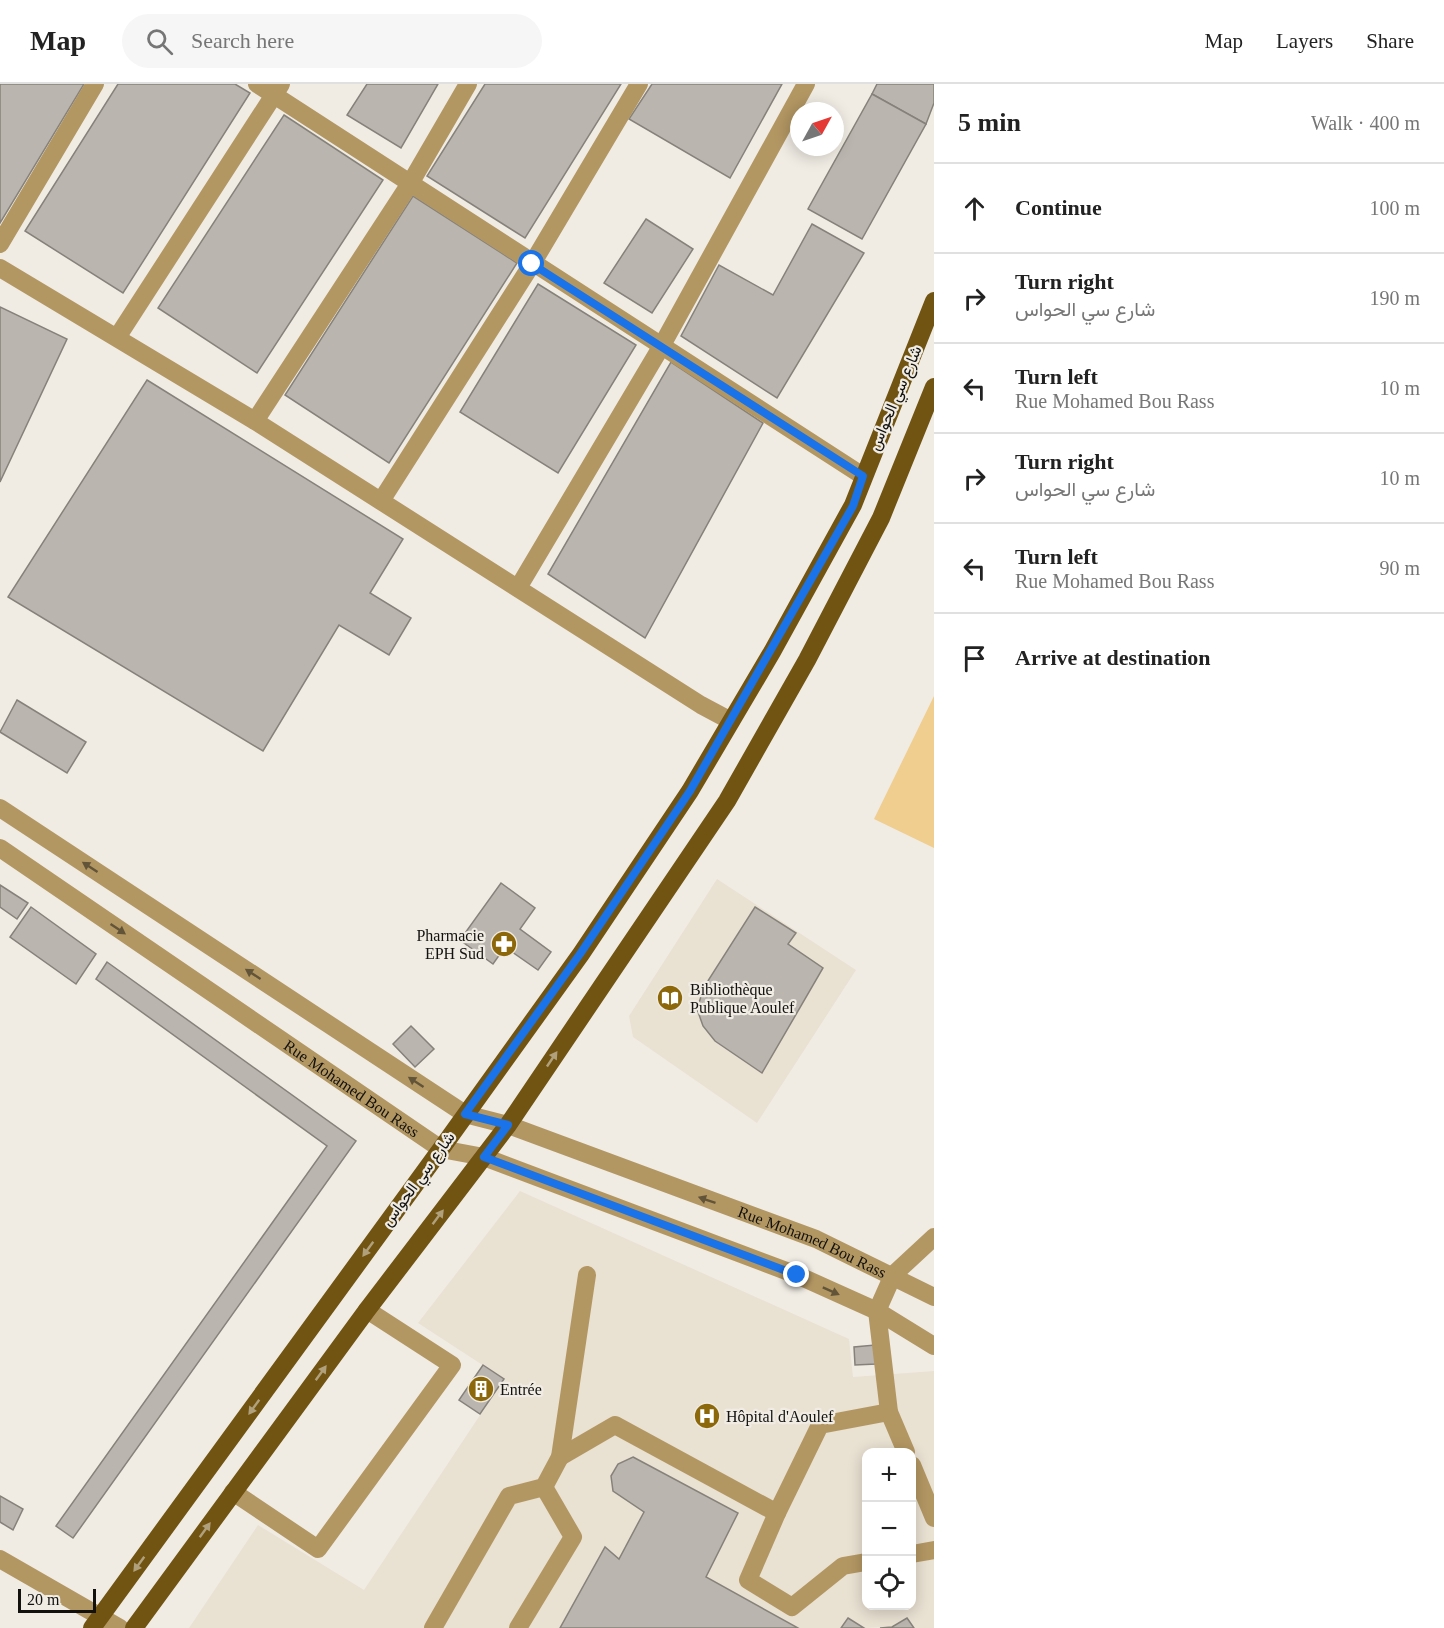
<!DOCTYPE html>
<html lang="en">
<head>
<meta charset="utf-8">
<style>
  :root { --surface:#fff; --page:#f6f6f6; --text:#222; --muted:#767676; --line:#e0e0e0 }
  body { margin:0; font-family:"Times New Roman",Vazirmatn,serif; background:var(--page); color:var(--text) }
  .controls { position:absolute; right:18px; bottom:18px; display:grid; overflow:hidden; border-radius:12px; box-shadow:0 3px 15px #0003 }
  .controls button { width:54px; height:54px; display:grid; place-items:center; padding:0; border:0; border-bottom:2px solid var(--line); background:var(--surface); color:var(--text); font:30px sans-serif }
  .compass { position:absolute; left:790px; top:18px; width:54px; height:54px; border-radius:50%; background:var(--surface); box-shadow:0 3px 15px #0003; rotate:50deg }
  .scale { position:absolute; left:18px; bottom:15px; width:78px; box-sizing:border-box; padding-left:6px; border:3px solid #12110e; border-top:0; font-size:16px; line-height:21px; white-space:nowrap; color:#12110e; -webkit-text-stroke:4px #f0ece4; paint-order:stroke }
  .stop { position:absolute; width:18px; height:18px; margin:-14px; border:4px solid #1a73e8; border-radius:50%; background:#fff }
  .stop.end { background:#1a73e8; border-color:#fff; box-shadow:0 2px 6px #0008 }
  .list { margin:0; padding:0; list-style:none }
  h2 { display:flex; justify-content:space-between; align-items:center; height:78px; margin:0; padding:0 24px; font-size:26px }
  h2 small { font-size:20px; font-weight:400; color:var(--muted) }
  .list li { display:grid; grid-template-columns:39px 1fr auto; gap:18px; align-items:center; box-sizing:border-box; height:90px; padding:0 24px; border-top:2px solid var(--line) }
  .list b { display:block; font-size:22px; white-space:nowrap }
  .list p { margin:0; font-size:20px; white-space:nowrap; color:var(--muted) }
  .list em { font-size:20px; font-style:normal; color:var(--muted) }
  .icon { flex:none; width:33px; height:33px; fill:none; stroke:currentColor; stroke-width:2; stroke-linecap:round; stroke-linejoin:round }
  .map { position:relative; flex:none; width:934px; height:1544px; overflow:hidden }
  header { display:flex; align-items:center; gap:36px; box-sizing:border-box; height:84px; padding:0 30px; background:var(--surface); border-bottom:2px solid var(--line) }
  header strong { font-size:28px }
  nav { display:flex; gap:33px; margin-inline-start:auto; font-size:21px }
  .search { width:420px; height:54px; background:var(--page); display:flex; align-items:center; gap:15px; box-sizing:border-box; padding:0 21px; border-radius:33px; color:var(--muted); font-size:22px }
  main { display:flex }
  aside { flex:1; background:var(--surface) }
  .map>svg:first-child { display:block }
  .built { fill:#e9e1d2; fill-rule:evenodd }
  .green { fill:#efce90 }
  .building { fill:#bab5ae; stroke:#86827b; stroke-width:1.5 }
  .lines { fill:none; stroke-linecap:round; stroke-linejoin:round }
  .minor { stroke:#b39763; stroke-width:18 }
  .major { stroke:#715412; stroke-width:18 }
  .oneway { fill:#625438 }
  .oneway2 { fill:#b0a07b }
  .route { stroke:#1a73e8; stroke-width:8 }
  .labels { text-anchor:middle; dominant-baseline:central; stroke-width:4.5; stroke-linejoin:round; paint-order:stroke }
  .street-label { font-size:16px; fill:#12110e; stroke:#f0ece4 }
  .poi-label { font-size:16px; fill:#12110e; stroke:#f0ece4; text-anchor:start }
</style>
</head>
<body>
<header>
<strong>Map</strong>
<div class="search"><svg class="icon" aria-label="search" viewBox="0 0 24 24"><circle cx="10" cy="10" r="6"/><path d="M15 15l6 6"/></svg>Search here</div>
<nav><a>Map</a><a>Layers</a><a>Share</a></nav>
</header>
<main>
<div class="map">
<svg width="934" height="1544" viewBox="0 0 934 1544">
  <rect width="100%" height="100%" fill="#f0ece4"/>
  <g class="built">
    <path d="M717,795L856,886L757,1039L633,953L629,932ZM755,823L796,849L788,860L823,885L761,989L714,957L703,942L697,926L704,903Z"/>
    <path d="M520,1107L849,1255L853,1293L934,1287V1544H914L907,1534L892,1543L864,1544L848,1534L841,1544H798L706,1493L738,1429L633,1373L618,1380L611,1392L613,1407L644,1428L619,1475L605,1464L560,1544H189L258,1441L364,1506L504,1295L418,1239ZM866,1368H912V1522H866Z"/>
  </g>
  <path class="green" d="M934,612V764L874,735Z"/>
  <g class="building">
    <path d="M0,0H84L0,139Z"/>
    <path d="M118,0H235L250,9L123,209L25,147Z"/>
    <path d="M367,0H438L401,64L347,31Z"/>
    <path d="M485,0H621L525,154L427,92Z"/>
    <path d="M652,0H782L730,94L629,35Z"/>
    <path d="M877,0H934V19L926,40L872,10Z"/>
    <path d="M872,10L926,40L862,155L808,125Z"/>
    <path d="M284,31L383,96L257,289L158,224Z"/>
    <path d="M413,112L517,179L389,379L285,311Z"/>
    <path d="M646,135L693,165L652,229L604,199Z"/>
    <path d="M812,140L864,169L777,314L681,252L719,181L773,211Z"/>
    <path d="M538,200L636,261L558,389L460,328Z"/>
    <path d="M0,223L67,255L0,398Z"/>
    <path d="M671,278L763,339L645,554L548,490Z"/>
    <path d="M147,296L403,455L370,509L411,534L389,571L339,541L263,667L8,513Z"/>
    <path d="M17,616L86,658L67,689L0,648Z"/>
    <path d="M501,799L535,824L520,845L551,868L538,886L505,863L493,880L460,856Z"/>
    <path d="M0,801L28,819L17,835L0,823Z"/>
    <path d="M31,823L96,870L76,900L10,853Z"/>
    <path d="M755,823L796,849L788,860L823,884L762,989L715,957L703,942L697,925L704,903Z"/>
    <path d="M107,878L356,1057L73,1454L56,1442L327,1062L96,895Z"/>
    <path d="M411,942L434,965L415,983L393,960Z"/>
    <path d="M875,1261L876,1280L855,1281L854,1263Z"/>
    <path d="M483,1281L504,1295L480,1330L459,1316Z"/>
    <path d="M633,1373L738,1429L706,1493L798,1544H560L605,1463L619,1475L644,1428L613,1407L611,1392L618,1380Z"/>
    <path d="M0,1412L23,1425L13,1446L0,1438Z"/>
    <path d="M848,1534L864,1544H841Z"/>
    <path d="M907,1534L914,1544H880L892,1543Z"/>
  </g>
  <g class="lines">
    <g class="minor">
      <path d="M257,0L863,392"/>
      <path d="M0,160L95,0"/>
      <path d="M0,184L255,337L701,621L731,637"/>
      <path d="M118,252L281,0"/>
      <path d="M255,337L411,98L468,0"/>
      <path d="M381,417L532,180L639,0"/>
      <path d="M518,504L661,263L806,0"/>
      <path id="s1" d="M0,724L465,1030L508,1041L816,1155L934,1213"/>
      <path id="s2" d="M0,764L441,1065L484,1073L797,1191L877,1227L934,1262"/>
      <path d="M906,1368L889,1328L877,1227L893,1191L934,1153"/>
      <path d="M560,1373L615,1341L777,1429L820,1341L889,1328"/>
      <path d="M912,1381L934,1434"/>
      <path d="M233,1408L318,1465L452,1281L367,1226"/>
      <path d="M777,1429L748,1496L792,1523L843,1482L866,1478"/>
      <path d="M912,1470L934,1466"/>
      <path d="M0,1475L120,1544"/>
      <path d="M433,1544L509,1412L544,1403L560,1373L587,1191"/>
      <path d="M518,1544L573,1453L544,1403"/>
    </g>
    <g class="major">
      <path d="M92,1544L441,1065L581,870L690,707L772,568L853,421L934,217"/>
      <path d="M134,1544L367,1226L508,1041L727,717L807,576L881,434L934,303"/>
    </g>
  </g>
  <defs><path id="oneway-solid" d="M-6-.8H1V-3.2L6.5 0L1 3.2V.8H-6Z" transform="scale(1.5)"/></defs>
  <g class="oneway">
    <use href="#oneway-solid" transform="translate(90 783) rotate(-147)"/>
    <use href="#oneway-solid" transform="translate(118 845) rotate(34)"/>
    <use href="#oneway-solid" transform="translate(253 890) rotate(-147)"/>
    <use href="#oneway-solid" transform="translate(416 998) rotate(-147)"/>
    <use href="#oneway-solid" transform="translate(707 1116) rotate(-161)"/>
    <use href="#oneway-solid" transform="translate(831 1207) rotate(24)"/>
  </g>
  <g class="oneway2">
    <use href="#oneway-solid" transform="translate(552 975) rotate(-56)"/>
    <use href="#oneway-solid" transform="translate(438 1133) rotate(-53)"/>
    <use href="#oneway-solid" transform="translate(368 1165) rotate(126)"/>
    <use href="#oneway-solid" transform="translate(321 1289) rotate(-54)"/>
    <use href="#oneway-solid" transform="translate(254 1323) rotate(126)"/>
    <use href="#oneway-solid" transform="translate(205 1446) rotate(-54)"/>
    <use href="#oneway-solid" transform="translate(139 1480) rotate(126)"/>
  </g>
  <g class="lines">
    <path class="route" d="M532,180L863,392L853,422L690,707L580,870L465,1030L508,1041L484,1073L797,1191"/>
  </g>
  <defs>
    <g id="pharmacy-disc" transform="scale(1.35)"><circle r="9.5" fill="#8d680a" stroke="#f0ece4"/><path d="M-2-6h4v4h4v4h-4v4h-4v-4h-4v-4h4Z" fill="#fff"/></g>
    <g id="library-disc" transform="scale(1.35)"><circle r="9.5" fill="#8d680a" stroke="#f0ece4"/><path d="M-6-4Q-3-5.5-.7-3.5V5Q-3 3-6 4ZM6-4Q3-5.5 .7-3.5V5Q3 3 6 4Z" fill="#fff"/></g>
    <g id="building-disc" transform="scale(1.35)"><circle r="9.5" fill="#8d680a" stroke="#f0ece4"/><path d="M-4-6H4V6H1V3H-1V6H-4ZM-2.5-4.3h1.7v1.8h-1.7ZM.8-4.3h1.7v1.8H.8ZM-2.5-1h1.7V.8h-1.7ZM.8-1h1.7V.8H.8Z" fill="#fff"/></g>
    <g id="hospital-disc" transform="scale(1.35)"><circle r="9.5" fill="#8d680a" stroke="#f0ece4"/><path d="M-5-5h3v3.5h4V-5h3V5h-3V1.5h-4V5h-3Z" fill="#fff"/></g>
  </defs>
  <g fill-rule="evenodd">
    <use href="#pharmacy-disc" x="504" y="860"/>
    <use href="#library-disc" x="670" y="914"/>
    <use href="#building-disc" x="481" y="1305"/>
    <use href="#hospital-disc" x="707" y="1332"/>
  </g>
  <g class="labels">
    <g class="street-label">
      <text transform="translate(895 314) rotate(-67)">شارع سي الحواس</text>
      <text stroke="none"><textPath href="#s2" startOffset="426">Rue Mohamed Bou Rass</textPath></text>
      <text transform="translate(418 1095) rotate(-54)">شارع سي الحواس</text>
      <text stroke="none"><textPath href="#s1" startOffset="927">Rue Mohamed Bou Rass</textPath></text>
    </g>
    <g class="poi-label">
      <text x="484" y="851" text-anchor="end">Pharmacie<tspan x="484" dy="18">EPH Sud</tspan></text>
      <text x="690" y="905">Bibliothèque<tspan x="690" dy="18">Publique Aoulef</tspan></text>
      <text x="500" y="1305">Entrée</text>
      <text x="726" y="1332">Hôpital d'Aoulef</text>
    </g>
  </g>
</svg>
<div class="controls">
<button>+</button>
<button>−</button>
<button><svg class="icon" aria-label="locate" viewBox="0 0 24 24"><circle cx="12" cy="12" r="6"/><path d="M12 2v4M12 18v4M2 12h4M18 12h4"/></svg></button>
</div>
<svg class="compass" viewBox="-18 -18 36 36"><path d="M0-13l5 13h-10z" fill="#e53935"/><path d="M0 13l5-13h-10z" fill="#767676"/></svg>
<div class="scale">20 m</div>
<div class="stop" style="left:532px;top:180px"></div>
<div class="stop end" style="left:797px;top:1191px"></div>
</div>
<aside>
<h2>5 min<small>Walk · 400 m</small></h2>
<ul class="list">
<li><svg class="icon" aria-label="ahead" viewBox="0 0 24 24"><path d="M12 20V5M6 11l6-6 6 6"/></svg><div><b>Continue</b></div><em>100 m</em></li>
<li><svg class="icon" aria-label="right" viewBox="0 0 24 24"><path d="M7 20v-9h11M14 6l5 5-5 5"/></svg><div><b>Turn right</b><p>شارع سي الحواس</p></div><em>190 m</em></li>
<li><svg class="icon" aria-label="left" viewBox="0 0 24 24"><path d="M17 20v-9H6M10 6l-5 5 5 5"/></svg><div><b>Turn left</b><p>Rue Mohamed Bou Rass</p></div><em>10 m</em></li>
<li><svg class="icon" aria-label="right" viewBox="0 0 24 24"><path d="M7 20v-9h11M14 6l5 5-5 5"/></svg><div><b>Turn right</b><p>شارع سي الحواس</p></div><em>10 m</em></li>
<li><svg class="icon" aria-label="left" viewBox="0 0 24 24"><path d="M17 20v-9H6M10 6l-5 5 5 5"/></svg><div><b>Turn left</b><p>Rue Mohamed Bou Rass</p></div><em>90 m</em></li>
<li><svg class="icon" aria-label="arrive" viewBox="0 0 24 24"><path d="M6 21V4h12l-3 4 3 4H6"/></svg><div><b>Arrive at destination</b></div></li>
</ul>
</aside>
</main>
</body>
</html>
